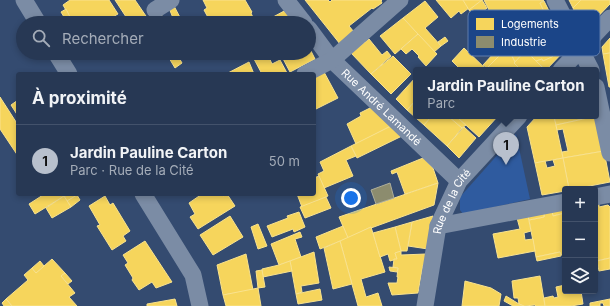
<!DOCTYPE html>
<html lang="fr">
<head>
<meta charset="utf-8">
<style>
  :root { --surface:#273854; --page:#2f3f5a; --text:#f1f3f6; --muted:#a4acb8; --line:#43526b; --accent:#b8c0cd }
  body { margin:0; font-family:Inter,sans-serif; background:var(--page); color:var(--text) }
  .controls { position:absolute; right:12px; bottom:12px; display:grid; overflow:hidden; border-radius:4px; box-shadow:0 2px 6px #0003 }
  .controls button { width:36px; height:36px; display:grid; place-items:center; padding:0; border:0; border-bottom:1px solid var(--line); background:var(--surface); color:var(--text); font:20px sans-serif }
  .you { position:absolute; left:351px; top:198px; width:14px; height:14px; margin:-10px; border:3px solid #fff; border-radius:50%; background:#1a73e8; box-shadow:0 0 0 6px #1a73e833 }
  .badge { display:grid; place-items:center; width:26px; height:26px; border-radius:50%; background:var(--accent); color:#111; font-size:13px; font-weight:700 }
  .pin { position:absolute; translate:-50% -33px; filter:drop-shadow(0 1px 2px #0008) }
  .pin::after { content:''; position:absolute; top:21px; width:14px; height:12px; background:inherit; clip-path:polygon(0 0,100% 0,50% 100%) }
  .popup { position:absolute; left:413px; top:67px; width:186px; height:52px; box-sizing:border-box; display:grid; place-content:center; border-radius:4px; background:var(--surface); filter:drop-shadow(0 1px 3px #0005); font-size:13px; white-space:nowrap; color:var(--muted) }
  .popup b { font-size:15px; color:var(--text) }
  .popup::after { content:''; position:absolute; left:50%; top:100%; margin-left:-8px; border:8px solid transparent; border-top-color:var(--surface) }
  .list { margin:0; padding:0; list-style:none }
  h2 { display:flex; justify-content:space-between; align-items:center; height:52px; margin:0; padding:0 16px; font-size:17px }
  h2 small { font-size:13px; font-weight:400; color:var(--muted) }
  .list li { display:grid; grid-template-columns:26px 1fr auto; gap:12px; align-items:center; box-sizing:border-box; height:72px; padding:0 16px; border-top:1px solid var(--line) }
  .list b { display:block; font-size:15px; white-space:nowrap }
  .list p { margin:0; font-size:13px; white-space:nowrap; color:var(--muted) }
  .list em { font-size:13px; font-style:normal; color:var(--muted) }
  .icon { flex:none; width:22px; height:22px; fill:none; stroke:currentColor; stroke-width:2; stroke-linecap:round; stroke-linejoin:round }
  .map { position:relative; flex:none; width:610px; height:306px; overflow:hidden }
  .search { position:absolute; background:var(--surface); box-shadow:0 2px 6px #0003; left:16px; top:16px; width:300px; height:44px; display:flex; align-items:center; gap:10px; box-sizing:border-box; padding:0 14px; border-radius:22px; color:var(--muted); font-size:15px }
  .panel { position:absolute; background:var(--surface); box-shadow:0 2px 6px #0003; left:16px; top:72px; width:300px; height:124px; border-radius:4px }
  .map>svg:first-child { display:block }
  .green { fill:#2f5b9f }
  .homes { fill:#f6d55c; stroke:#f9e28d }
  .industry { fill:#8c8c6e; stroke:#aeae9a }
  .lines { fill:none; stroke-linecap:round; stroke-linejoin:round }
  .minor { stroke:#7b8ca5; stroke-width:17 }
  .labels { text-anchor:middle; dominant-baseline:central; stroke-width:4; stroke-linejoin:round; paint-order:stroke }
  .street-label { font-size:11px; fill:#fff; stroke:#1b4588 }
  .key { fill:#1b4588; stroke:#5f7dac; stroke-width:1 }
  .key-label { font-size:11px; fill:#fff }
</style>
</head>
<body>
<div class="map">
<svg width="610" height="306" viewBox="0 0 610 306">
  <rect width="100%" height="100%" fill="#344b70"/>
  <path class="green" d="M516,134L530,199L463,214L460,210V197Z"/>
  <g class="homes">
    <path d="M70,0H109L118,14L102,23H68L67,22L71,19L63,5Z"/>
    <path d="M115,0H135L148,19L141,23H130Z"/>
    <path d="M203,0H245L252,12L251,13L254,20L250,23H211L204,10L207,8Z"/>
    <path d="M305,0H328L330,2L332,0H382L381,1L382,3L373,9L372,8L349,26L354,32L340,44Z"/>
    <path d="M436,0H463L469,8L461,14L459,11L451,18Z"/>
    <path d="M463,0H482L469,10Z"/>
    <path d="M482,0L487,8L475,18L469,10Z"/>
    <path d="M484,0H544L540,3L556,36L560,33L565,44L552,57L543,61L542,59L536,61L532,57L527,49L515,62Z"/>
    <path d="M569,0H581L573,8Z"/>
    <path d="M581,0H610V4L589,26L581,24L573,8Z"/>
    <path d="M425,1L438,17L425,28L441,46L434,52L403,18Z"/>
    <path d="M544,1L560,33L556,36L540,3Z"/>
    <path d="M174,6L183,23H175L169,8Z"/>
    <path d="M66,9L71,19L67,22L61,12Z"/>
    <path d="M286,10L295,23H262Z"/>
    <path d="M160,13L167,23H149L147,20Z"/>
    <path d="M126,17L130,23H120L119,21Z"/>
    <path d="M403,18L418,34L395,54L380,36Z"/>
    <path d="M418,34L437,54L426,66L418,57L419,56L412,49L406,54L401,49Z"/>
    <path d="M445,37L448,41L441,46L438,42Z"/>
    <path d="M610,38V53L603,54L602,47Z"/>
    <path d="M369,39L382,55L387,51L391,56L371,74L351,53Z"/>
    <path d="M565,44L567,48L546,70L536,61L542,59L543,61L552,57Z"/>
    <path d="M309,47L315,59L290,72L280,53H309Z"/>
    <path d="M507,47L515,62L514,63L521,70H461L452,61L464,48L486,69Z"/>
    <path d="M527,49L532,57L545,70H521L514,63Z"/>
    <path d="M495,52L499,56L487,68L483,65Z"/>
    <path d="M166,53H183L178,56L182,63L175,68Z"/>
    <path d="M267,53L272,64L280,60L287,73L262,74L254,59Z"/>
    <path d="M610,53V87H609L603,54Z"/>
    <path d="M393,56L411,74L391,94L371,74Z"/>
    <path d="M249,62L254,74H226Z"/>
    <path d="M324,72L338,98L314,110V78Z"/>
    <path d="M416,77V100L407,110L396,99Z"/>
    <path d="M0,97L18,125V156L0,129Z"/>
    <path d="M18,100V116L11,105Z"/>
    <path d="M416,100V116H432L424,125L407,110Z"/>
    <path d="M372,107L391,126L356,144L347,124L361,116L360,113Z"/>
    <path d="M432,116H448L462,128L447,146L424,125Z"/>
    <path d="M448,116H456L466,125L462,128Z"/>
    <path d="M458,116H498L479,137L457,117Z"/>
    <path d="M537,116H554L563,158L535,163L527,127Z"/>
    <path d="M554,116H597L556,125Z"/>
    <path d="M597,116L604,151L563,158L562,152L568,151L563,129L557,130L556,125Z"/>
    <path d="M391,126L402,136L357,158L351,146Z"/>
    <path d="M464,127L476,138L459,158L447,146Z"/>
    <path d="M351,146L356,156L346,160L353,176L324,188L318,174L324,171L320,162Z"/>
    <path d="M604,151L610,182L574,189H569L563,158Z"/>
    <path d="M423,158L433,168L438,183L405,194L397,172L392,174L391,171Z"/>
    <path d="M563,158L569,189H565V191L542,195L535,163L545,161L547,168L555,166L553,160Z"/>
    <path d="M319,176L328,196L302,207L297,194H314V178Z"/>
    <path d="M438,183L434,205L371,228V227L348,238L339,217Z"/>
    <path d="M43,194H62L64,196L35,214L29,204L43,195Z"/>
    <path d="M69,194H76L77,195L67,201L64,197Z"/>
    <path d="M202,194H221L223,196L227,194L235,206L198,229L190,217L195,214L189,203Z"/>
    <path d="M77,195L80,200L71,207L67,201Z"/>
    <path d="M64,196L71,207L52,218L46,208Z"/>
    <path d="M105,196L110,205L113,203L130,231L123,236L126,241L112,250L97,226L100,225L89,206Z"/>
    <path d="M326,197L331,208L305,218L300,207Z"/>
    <path d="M599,202V207L608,205L610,207V258L595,261V203Z"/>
    <path d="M565,209V213L553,216L552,211Z"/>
    <path d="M552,211L553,216L565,213V254L561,255L560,252L536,257L529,220L544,217V213Z"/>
    <path d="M299,212L305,227L294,232L293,229L272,237L267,226L288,218L287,216Z"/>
    <path d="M544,213V217L529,220L528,216Z"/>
    <path d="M230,216L243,237L213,255L200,235Z"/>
    <path d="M433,216L428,249L408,246L412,222Z"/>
    <path d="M528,216L531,231L524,233L525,240L533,239L535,251L498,258L493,234L520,229L517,218Z"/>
    <path d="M412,222L407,251H401L395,227Z"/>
    <path d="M258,224L267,246L258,249L251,227Z"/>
    <path d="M343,226L348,238L320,249L316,237Z"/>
    <path d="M371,227L385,272L361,279L366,297L378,293L382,306H358L340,241Z"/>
    <path d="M395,227L401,251L395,253L397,259L390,261L388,254L380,257L373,233Z"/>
    <path d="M300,232L302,237L295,239L301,257L279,265L271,244Z"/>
    <path d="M145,241L172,282L156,288L152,282L139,290L132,280L133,278L125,265L128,263L123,255Z"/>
    <path d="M340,241L352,284L333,289L324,248Z"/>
    <path d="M401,251V255L426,254L424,265H423L418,293L392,295L388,283H397L398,277H397L398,268L393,267L394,259H397L395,253Z"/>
    <path d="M314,252L319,283L301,286L302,292L296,294L290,261Z"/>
    <path d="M560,252L561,256L537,261L536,257Z"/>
    <path d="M246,254L253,290L223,295L217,265Z"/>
    <path d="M610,258V269L599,271L597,261Z"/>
    <path d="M52,259L65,273L61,276L75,293L69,297L77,306H12L6,299L28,280L24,275L32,268L36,273Z"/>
    <path d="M40,261L44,266L36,273L32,268Z"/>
    <path d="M290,261L292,271L263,277L262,269L279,265Z"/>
    <path d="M389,267L398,268L397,272L390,271Z"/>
    <path d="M262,270L265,287L258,288L256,271Z"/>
    <path d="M65,273L72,281L68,284L61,276Z"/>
    <path d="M540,276L545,306H536L535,305L524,306L519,304L518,298H514L512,281Z"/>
    <path d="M465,281L491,288L501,294L499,306H462Z"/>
    <path d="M565,285V291H581L583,304L571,306H545L544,298L553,296L554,298L558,297L556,287Z"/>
    <path d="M258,288L261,306H226L223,295Z"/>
    <path d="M320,289L322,300L298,304L296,294Z"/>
    <path d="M506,296L519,304L524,306H513L504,301Z"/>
    <path d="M6,299L12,306H4L2,303Z"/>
    <path d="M175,299L177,306H147V304Z"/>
    <path d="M610,299V306H604L603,303H600V306H590V303Z"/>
  </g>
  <path class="industry" d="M390,183L394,198L376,204L371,190Z"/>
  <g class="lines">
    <g class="minor">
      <path d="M24,0L38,23"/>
      <path d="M286,0L304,23"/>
      <path d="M555,0L591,70"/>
      <path d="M155,10L171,0"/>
      <path id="s1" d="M309,29L332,60L459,181"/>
      <path d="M56,53L69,74"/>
      <path d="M561,70L610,18"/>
      <path d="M305,74L332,60L400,0"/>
      <path d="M596,87L610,153"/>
      <path d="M143,194L193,275L200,306"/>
      <path d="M595,197L610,194"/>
      <path d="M438,226L565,202"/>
      <path id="s2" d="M425,306L438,226L459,181L519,116"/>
    </g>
  </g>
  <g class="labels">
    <g class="street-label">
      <text stroke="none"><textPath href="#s1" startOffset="107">Rue André Lamandé</textPath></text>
      <text stroke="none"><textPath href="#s2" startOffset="109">Rue de la Cité</textPath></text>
    </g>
  </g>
  <rect x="468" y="10" width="132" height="46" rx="6" class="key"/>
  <rect x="476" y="18" width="18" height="12" fill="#f6d55c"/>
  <rect x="476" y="36" width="18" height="12" fill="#8c8c6e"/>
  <g class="key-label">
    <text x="501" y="28">Logements</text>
    <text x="501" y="46">Industrie</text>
  </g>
</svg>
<div class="controls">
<button>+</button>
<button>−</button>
<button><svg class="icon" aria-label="layers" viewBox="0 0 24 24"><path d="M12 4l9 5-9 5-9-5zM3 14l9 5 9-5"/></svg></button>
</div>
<div class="you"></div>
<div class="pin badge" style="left:506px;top:165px">1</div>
<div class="popup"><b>Jardin Pauline Carton</b>Parc</div>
<div class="search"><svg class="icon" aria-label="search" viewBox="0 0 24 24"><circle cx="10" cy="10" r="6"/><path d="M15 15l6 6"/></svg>Rechercher</div>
<section class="panel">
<h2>À proximité<small></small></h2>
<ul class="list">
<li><span class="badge">1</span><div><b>Jardin Pauline Carton</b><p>Parc · Rue de la Cité</p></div><em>50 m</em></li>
</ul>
</section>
</div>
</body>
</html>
